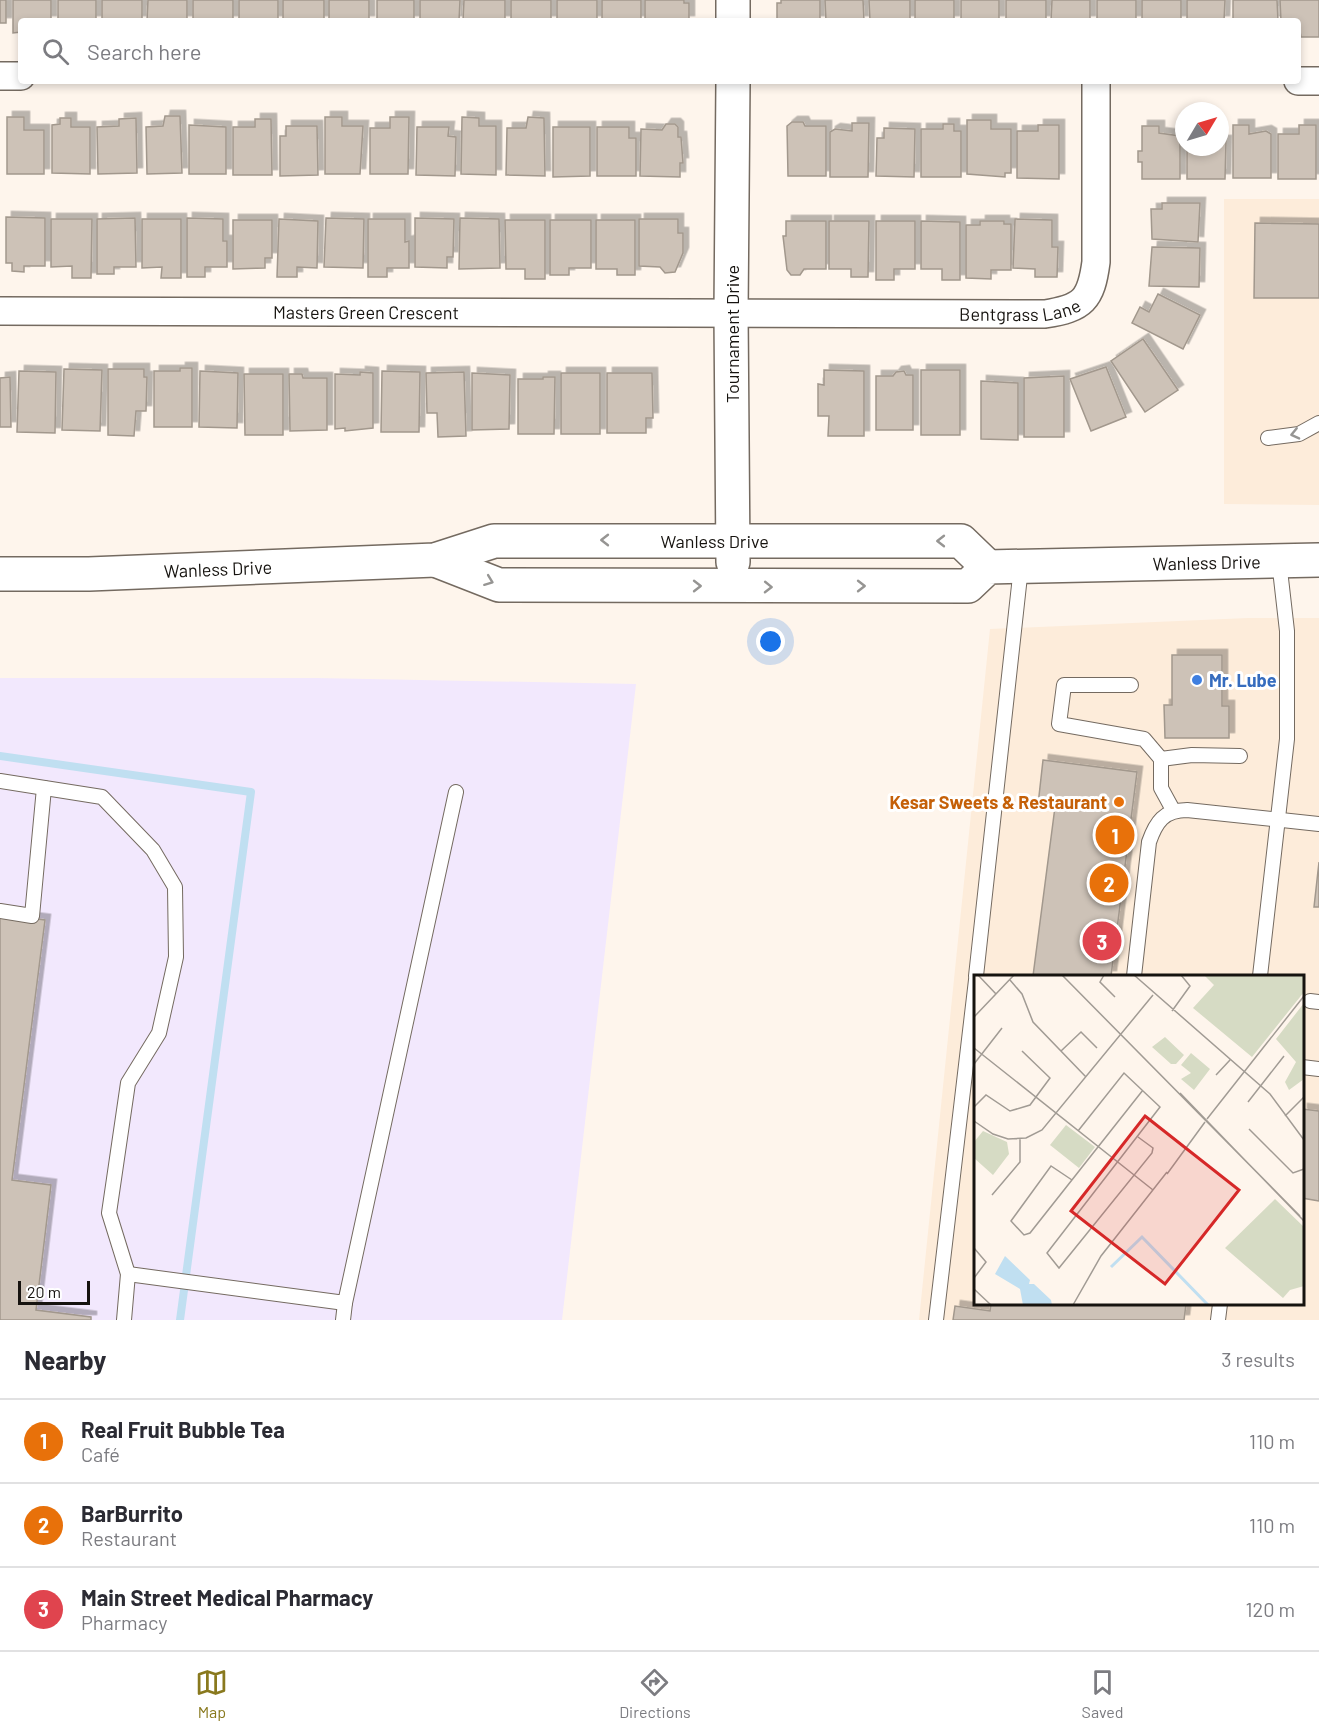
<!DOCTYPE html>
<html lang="en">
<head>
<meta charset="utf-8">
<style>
  :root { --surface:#fff; --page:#f7f7f7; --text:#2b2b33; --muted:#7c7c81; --line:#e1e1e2; --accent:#89791e }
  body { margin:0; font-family:Barlow,sans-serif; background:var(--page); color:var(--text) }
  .compass { position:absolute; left:1175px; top:102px; width:54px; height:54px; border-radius:50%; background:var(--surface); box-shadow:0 3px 9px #0003; rotate:52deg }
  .scale { position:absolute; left:18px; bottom:15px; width:72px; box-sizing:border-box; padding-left:6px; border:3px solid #16130f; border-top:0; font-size:16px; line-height:21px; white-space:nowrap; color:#16130f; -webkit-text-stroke:4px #fff; paint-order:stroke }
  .you { position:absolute; left:771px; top:642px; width:21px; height:21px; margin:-15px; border:4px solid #fff; border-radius:50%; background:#1a73e8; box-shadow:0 0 0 9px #1a73e833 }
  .badge { display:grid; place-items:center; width:39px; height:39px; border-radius:50%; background:var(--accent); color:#fff; font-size:20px; font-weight:700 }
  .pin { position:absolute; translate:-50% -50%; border:3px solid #fff; box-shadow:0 2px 6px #0006 }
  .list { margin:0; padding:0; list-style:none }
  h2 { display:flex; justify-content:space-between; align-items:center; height:78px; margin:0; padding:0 24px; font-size:26px }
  h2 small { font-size:20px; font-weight:400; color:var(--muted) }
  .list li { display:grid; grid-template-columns:39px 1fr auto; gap:18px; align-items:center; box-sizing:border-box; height:84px; padding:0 24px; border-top:2px solid var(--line) }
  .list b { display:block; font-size:22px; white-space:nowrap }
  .list p { margin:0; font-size:20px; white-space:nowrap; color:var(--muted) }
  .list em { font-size:20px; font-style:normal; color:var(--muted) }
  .icon { flex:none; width:33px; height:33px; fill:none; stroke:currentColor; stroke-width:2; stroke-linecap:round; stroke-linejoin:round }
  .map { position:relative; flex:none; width:1319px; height:1320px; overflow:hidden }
  .search { position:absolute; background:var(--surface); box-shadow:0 3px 9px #0003; left:18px; right:18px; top:18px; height:66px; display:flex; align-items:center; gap:15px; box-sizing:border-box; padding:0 21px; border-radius:6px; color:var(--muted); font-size:22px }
  .sheet { height:330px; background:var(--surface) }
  nav { display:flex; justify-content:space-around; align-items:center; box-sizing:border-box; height:84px; border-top:2px solid var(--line); background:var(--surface); font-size:16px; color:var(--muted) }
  nav a { display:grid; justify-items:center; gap:3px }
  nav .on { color:var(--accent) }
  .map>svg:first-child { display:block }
  .built { fill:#fdecda; fill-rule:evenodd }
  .industrial { fill:#f2e8fd }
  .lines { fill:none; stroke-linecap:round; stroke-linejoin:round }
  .stream { stroke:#c0dff1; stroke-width:8 }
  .building { fill:#cdc2b7; stroke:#a2988d; stroke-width:1.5; filter:url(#shadow) }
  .lane-casing { stroke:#746a60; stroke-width:16 }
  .street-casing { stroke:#746a60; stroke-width:30 }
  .secondary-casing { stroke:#746a60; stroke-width:36 }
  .lane { stroke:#fff; stroke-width:14 }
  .street { stroke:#fff; stroke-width:27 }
  .secondary { stroke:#fff; stroke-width:33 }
  .oneway { stroke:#969593 }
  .shop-dot { fill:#3f7fe0; stroke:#fff; stroke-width:2 }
  .food-dot { fill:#e8710a; stroke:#fff; stroke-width:2 }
  .labels { text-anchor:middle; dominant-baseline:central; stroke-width:6; stroke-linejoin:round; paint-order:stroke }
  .street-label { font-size:18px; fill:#16130f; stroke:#fff }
  .shop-label { font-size:18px; font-weight:bold; fill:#366cbe; stroke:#fff; text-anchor:start }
  .food-label { font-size:18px; font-weight:bold; fill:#c56008; stroke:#fff; text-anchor:end }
  .inset-river { fill:none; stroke:#c0dff1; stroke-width:3 }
  .inset-road { fill:none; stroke:#a19b94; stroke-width:1.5 }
  .view { fill:#d62828; fill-opacity:0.15; stroke:#d62828; stroke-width:3 }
  .inset-edge { fill:none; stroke:#16130f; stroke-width:3 }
</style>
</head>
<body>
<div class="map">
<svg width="1319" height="1320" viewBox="0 0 1319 1320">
  <defs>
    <filter id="shadow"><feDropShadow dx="5.5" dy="-5.5" stdDeviation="0" flood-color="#0004"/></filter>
  </defs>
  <rect width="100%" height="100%" fill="#fef5ec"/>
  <g class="built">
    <path d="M1224,199H1319V505L1224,504Z"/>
    <path d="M1248,618H1319V1320H919L990,629ZM976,976H1302V1304H976Z"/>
  </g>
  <path class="industrial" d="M0,678H317L636,684L562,1320H0Z"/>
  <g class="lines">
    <path class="stream" d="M0,756L251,792L180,1320"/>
  </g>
  <g class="building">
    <rect x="0" y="0" width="6" height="23"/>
    <path d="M13,0H51V21H21V32L13,33Z"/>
    <rect x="58" y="0" width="38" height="21"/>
    <rect x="102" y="0" width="40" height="21"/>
    <path d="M148,0H187V21H147Z"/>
    <rect x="193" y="0" width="40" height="21"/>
    <rect x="239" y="0" width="39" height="21"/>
    <rect x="283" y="0" width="41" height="21"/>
    <rect x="329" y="0" width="40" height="21"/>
    <rect x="377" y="0" width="37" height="21"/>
    <path d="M420,0H460L459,21H420Z"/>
    <path d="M464,0H505V21H463Z"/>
    <rect x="511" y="0" width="40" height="21"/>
    <rect x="557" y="0" width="40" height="21"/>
    <rect x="602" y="0" width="39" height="21"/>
    <path d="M645,0H684V3H689V21H645Z"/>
    <path d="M781,0H820V21H777V3H781Z"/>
    <path d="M825,0H863L864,21H826Z"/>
    <path d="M869,0H910V21H870Z"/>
    <rect x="915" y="0" width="39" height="21"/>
    <rect x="961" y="0" width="38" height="21"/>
    <rect x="1006" y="0" width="40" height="21"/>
    <path d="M1052,0H1090V21H1051Z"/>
    <rect x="1097" y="0" width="39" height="21"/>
    <rect x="1142" y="0" width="39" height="21"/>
    <path d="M1187,0H1225L1224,21H1187Z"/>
    <path d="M1233,0H1277L1278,21H1233Z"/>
    <path d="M1280,0H1319V37H1301L1298,21H1281Z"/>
    <path d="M165,116H180L182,173L147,174L146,127L163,126Z"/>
    <path d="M7,117H24V130H44V174H7Z"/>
    <path d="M325,117H342V126H363L360,174H325Z"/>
    <path d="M390,117H409L408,174H370V128H390Z"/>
    <path d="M462,117L479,118V126H496V175L461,174Z"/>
    <path d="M528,117L544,118L545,176L506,175L507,128H526Z"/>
    <path d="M60,118H71V127H90V174L52,173V125L60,124Z"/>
    <path d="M136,118L137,173L98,174L97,127L119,126V119Z"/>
    <path d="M255,119H271L272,175H233V127H255Z"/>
    <path d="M967,120H991V129H1011V173H1005V177L967,174Z"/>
    <path d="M792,122H803L805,126H826V176H788L787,126Z"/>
    <path d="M852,123H869L868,177H830V132L835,129L852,131Z"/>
    <path d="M666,124H675L678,127V137H681L683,163H680V177L640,176L641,129L662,130Z"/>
    <path d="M943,124H954V131H961V177H921V129H943Z"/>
    <path d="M189,125L226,127V174H189Z"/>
    <path d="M1038,125H1059V179L1017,178V131H1038Z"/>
    <path d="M1233,125H1249V134L1266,131L1271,134V178H1233Z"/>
    <path d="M1299,125H1316V179H1278V134H1299Z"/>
    <path d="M286,126H317L318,175L280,176V136H286Z"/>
    <path d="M1142,126H1159V133L1180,136V179H1142V162H1138V151H1142Z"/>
    <path d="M417,127H449L448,136L456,137L455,176L416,175Z"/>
    <path d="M553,127H590V176L553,177Z"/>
    <path d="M597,127H629V138H636V176H597Z"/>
    <path d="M884,128L915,129L914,177L876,176L877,138H884Z"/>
    <path d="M1220,141H1226L1225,179H1187V147H1220Z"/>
    <path d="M1162,203H1200L1198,242L1152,239L1151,209H1162Z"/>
    <path d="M6,217L45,218V266H24V272L12,271V263H6Z"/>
    <path d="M135,218L136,267H114V274H97V219Z"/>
    <path d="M187,218L223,219V241H227V267H205V277H187Z"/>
    <path d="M326,218L364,219L363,268L324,267Z"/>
    <path d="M415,218L454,219L453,257H447V268L415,267Z"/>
    <path d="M460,218L499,219L500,268L459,269Z"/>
    <path d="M51,219H92L91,278H72V266L51,267Z"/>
    <path d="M142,219H181V278H161L162,267L142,268Z"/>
    <path d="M279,219L318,221L317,268L297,267V277H277Z"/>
    <path d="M368,219H405V242L409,241V268H387V277H368Z"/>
    <path d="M639,219H678V233H683V253L675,272L665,273L660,267L639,266Z"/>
    <path d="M1015,219L1052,220V247H1058L1057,277H1035V269L1013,268Z"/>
    <path d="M233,220H272V258H265V268L233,269Z"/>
    <path d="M505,220H545V279H525V269H506Z"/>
    <path d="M550,220H591V268H569V275H550Z"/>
    <path d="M596,220H635V275H617V269H596Z"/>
    <path d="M786,221H826V269H804L800,275H791L787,270L783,236H786Z"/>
    <path d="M829,221H869L868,277H851V269H829Z"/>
    <path d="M876,221H915V269H894V280H876Z"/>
    <path d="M921,221L960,222V280H942V269H921Z"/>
    <path d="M980,221H1004V224H1011V270H991V279L966,278V225H980Z"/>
    <path d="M1255,223L1319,224V298H1254Z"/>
    <path d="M1152,247L1200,248L1199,287L1149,286Z"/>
    <path d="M1158,294L1200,315L1183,349L1132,323L1140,307L1149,312Z"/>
    <path d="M1143,339L1178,390L1145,412L1111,361Z"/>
    <path d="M1106,367L1126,417L1091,431L1070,379Z"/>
    <path d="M180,368H192V427H154V371H180Z"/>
    <path d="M64,369L102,370L100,431L62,430Z"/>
    <path d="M108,369H144V377H147L146,411H136L134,436L108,435Z"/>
    <path d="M824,370L864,371V436H828L829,416H818V384L824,385Z"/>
    <rect x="921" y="370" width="39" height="65"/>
    <path d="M19,371L56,372L55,433L17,432Z"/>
    <path d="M200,371L238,373L237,428L199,427Z"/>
    <path d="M382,371L420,372L419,432H381Z"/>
    <path d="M904,371L906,375H913V430H876V376H893L896,372Z"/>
    <path d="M360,372L373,373V428L345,431V428L335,429V374L360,375Z"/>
    <path d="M464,372L466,436L438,437L437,413H427L426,373Z"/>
    <path d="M472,373L510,375L509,429L472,430Z"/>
    <rect x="561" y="373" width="39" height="61"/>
    <path d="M607,373H652L653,418H646V433H607Z"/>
    <path d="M244,374H283V435H245Z"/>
    <path d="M289,374H302L303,378H327V430L290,431Z"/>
    <path d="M1064,376V437H1024V378Z"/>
    <path d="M10,377L11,427H0V378Z"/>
    <path d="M543,377H555L554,434H518V379H543Z"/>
    <path d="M981,381L1018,383V440L981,439Z"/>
    <path d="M1172,655H1222V706H1229V738H1165L1164,705H1172Z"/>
    <path d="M1043,760L1137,772L1111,976H1033L1055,807L1038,805Z"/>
    <path d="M1319,862V907H1314Z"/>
    <path d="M0,914L45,920L12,1180L51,1185L36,1310L91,1317V1320H0Z"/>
    <path d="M1302,1109L1319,1111V1201L1302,1198Z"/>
    <path d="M991,1304H1186L1184,1320H953L955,1306L990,1311Z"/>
  </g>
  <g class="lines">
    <g class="lane-casing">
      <g id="lane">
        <path d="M1268,438L1299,434L1319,423"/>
        <path d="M1131,685H1064L1059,724L1144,739L1161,759V788L1173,810"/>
        <path d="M1161,759L1192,755L1240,756"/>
        <path d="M0,781L102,797L153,850L175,887L176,957L159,1033L128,1083L109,1213L128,1274L124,1320"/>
        <path d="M0,911L32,916L44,788"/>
        <path d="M976,976L1021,567"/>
        <path d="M1134,976L1149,842C1156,822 1164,810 1187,810L1319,824"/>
        <path d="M1260,976L1287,739V631L1279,561"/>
        <path d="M1310,1001L1319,1002"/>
        <path d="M1302,1067L1319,1069"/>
        <path d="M128,1274L345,1303L456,792"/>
        <path d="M343,1320L345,1303"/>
        <path d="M936,1320L976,980"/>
        <path d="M1218,1320L1220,1304"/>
      </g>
    </g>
    <g class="street-casing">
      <g id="street">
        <path d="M0,76H21"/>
        <path d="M1298,81H1319"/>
        <path id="s1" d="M0,311L1045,314C1083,308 1091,300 1096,262V81"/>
      </g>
    </g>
    <g class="secondary-casing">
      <g id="secondary">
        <path d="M733,21V0"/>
        <path id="s2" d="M435,560L499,585L968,586L988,567L1319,560"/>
        <path d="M733,562L731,313L733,81"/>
        <path id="s3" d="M0,574H89L435,560L494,541H961L988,567"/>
      </g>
    </g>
    <use href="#lane" class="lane"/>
    <use href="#street" class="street"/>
    <use href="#secondary" class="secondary"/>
  </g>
  <defs><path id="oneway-chevron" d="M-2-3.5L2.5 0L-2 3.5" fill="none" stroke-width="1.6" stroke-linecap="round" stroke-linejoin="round" transform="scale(1.5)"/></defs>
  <g class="oneway">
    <use href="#oneway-chevron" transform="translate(1295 434) rotate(167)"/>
    <use href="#oneway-chevron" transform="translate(605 540) rotate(180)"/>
    <use href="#oneway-chevron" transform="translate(941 541) rotate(180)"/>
    <use href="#oneway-chevron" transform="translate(489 581) rotate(21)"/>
    <use href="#oneway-chevron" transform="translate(697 586)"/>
    <use href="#oneway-chevron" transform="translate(861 586)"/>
    <use href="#oneway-chevron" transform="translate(768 587) rotate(1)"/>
  </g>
  <circle class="shop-dot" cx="1197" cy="680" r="6"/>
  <circle class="food-dot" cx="1119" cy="802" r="6"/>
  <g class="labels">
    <g class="street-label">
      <text stroke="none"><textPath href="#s1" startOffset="1020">Bentgrass Lane</textPath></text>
      <text stroke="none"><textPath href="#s1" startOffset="366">Masters Green Crescent</textPath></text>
      <text transform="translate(732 334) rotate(-90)">Tournament Drive</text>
      <text stroke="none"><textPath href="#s3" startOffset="718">Wanless Drive</textPath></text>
      <text stroke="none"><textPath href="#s2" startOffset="784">Wanless Drive</textPath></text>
      <text stroke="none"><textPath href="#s3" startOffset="218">Wanless Drive</textPath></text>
    </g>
    <g class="shop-label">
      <text x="1209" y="680">Mr. Lube</text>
    </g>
    <g class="food-label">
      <text x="1107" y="802">Kesar Sweets &amp; Restaurant</text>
    </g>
  </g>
  <g transform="translate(974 975)">
    <rect width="330" height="330" fill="#fef5ec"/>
    <path d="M230,0H330V17L278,82L219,33L240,10ZM330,28V104L315,115L311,107L322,87L302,64ZM191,62L210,80L202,89H197L178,72ZM217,78L236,94L220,115L207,104L217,98L207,90ZM92,150L121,172L105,193L76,170ZM9,156L33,167L35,179L19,200L0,183V167ZM301,224L330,252V311L316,315L309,323L251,273Z" fill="#d6dbc4"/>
    <path d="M31,281L56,305L55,309H60L77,325L78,330H49L46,314L21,299Z" fill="#c0dff1"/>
    <path class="inset-river" d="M137,292L168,262L234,330"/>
    <path class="inset-road" d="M4,0L22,19M88,0L326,241M130,0L126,7L141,22M160,0L296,119L330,165M36,5L48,19L59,47L112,102M198,36L216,11L207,0M0,42L40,0M0,73L179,215M87,76L107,57L123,73M0,89L28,53M242,100L256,85M206,118L330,246M274,127L310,81M0,132L12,120L36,136L56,130L76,103L48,76M311,141L330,122M233,144L330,21M0,146L19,159L34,164L52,163L68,155L179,20M275,154L319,198L330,194M104,156L150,98L186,132L73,278L85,293L178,178L179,173L164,162M193,199L231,147M98,205L77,191L37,246L50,260L56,258L169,115M18,220L46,187V164M0,273L12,287L0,303M0,314L17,330M99,330L127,281L193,197"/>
    <path class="view" d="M171,141L265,215L191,309L97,236Z"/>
    <rect width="330" height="330" class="inset-edge"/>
  </g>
</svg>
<svg class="compass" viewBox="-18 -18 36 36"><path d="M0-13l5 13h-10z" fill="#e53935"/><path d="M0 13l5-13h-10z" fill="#7c7c81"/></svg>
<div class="scale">20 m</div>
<div class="you"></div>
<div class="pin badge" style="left:1115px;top:835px;background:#e8710a">1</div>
<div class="pin badge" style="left:1109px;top:883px;background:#e8710a">2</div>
<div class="pin badge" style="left:1102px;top:941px;background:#e0444e">3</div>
<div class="search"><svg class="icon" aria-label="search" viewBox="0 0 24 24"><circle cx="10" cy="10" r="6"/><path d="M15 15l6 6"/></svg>Search here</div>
</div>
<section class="sheet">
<h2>Nearby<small>3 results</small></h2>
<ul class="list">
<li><span class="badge" style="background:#e8710a">1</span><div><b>Real Fruit Bubble Tea</b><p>Café</p></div><em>110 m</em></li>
<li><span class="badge" style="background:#e8710a">2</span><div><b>BarBurrito</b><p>Restaurant</p></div><em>110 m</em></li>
<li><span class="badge" style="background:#e0444e">3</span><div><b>Main Street Medical Pharmacy</b><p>Pharmacy</p></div><em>120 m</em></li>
</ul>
</section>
<nav>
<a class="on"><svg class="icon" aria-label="map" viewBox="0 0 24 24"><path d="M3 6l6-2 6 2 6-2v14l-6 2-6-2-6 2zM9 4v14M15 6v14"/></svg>Map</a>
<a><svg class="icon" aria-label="directions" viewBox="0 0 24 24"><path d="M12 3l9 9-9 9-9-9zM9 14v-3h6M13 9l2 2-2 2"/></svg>Directions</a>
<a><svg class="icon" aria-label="saved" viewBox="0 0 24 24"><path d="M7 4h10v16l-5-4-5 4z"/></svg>Saved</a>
</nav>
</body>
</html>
